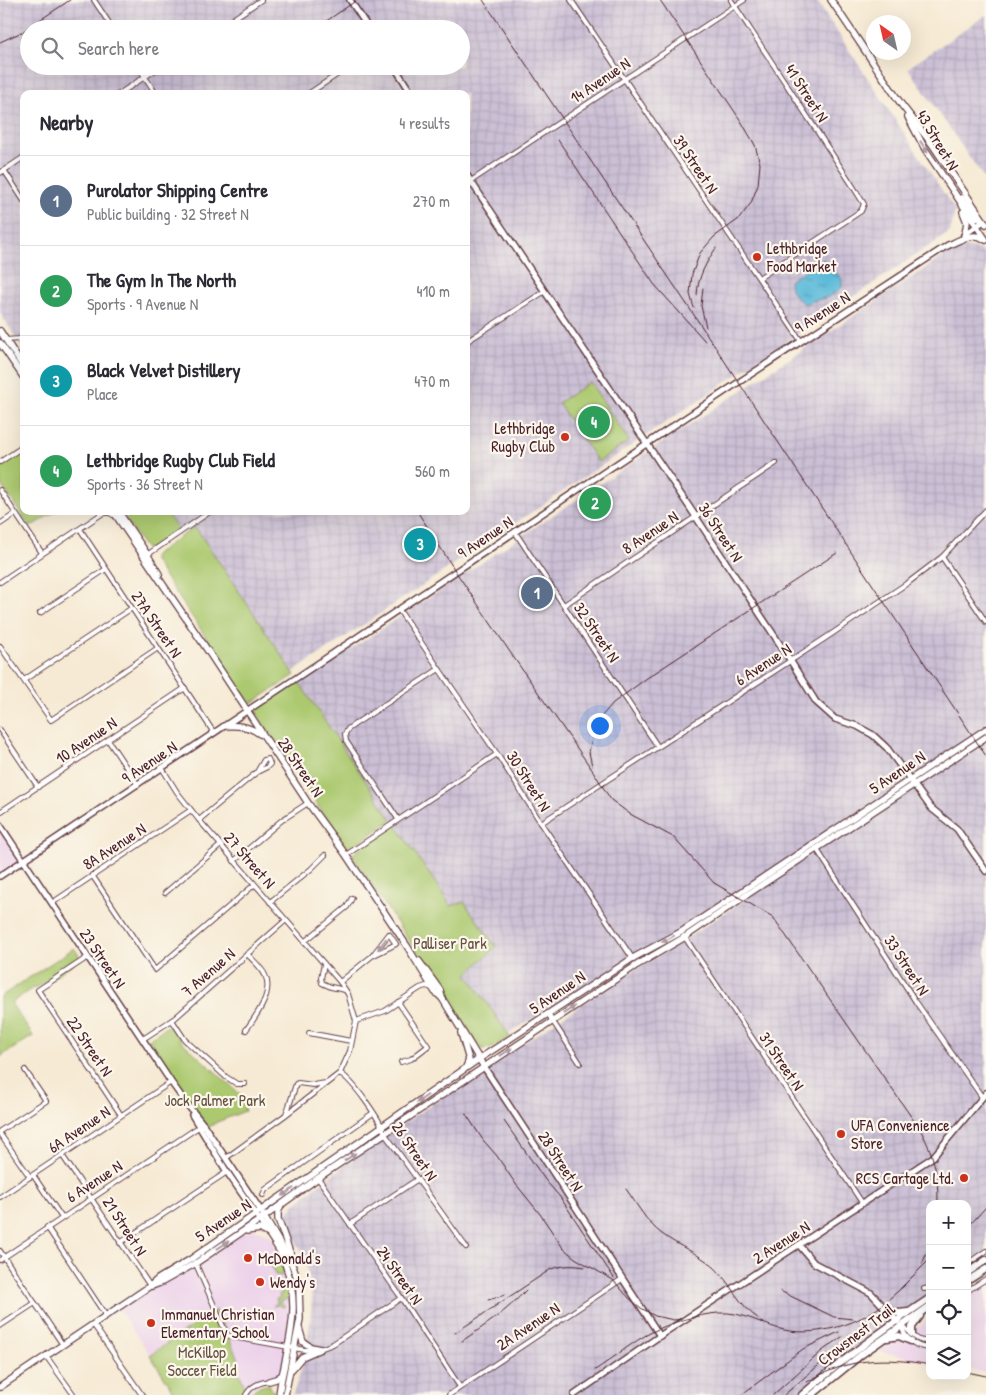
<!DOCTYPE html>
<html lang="en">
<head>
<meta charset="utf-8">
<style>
  :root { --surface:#fff; --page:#f2f2f3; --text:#2b2b33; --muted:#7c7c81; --line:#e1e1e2; --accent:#c8321e }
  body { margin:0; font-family:"Patrick Hand",sans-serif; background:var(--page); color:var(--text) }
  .controls { position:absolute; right:15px; bottom:15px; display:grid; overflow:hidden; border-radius:10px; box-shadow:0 5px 20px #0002 }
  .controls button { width:45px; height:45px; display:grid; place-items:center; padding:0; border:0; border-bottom:1px solid var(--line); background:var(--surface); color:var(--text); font:25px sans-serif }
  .compass { position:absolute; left:866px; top:15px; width:45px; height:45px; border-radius:50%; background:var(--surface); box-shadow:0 5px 20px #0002; rotate:326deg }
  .you { position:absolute; left:599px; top:725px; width:18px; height:18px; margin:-12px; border:4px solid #fff; border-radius:50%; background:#1a73e8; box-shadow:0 0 0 8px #1a73e833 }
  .badge { display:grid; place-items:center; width:32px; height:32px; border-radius:50%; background:var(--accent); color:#fff; font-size:16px; font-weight:700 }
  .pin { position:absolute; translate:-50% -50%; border:2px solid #fff; box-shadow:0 1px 5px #0006 }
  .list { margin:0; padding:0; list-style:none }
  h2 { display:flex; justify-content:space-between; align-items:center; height:65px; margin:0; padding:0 20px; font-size:21px }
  h2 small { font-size:16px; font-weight:400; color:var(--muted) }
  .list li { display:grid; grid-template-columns:32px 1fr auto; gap:15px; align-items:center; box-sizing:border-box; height:90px; padding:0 20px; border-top:1px solid var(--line) }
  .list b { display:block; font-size:19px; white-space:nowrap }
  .list p { margin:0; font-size:16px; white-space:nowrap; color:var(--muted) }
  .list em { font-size:16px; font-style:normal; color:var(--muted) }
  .icon { flex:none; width:28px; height:28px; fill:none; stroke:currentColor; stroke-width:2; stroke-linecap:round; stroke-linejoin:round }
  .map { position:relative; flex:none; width:986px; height:1395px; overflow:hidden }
  .search { position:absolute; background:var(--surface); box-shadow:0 5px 20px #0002; left:20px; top:20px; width:450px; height:55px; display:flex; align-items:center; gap:12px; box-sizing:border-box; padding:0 18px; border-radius:28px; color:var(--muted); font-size:19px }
  .panel { position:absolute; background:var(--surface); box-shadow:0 5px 20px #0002; left:20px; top:90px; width:450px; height:425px; border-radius:10px }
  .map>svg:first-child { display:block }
  .built { fill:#ecd1ea }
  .industrial { fill:url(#industrial-grid); fill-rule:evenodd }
  .grass { fill:url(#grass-tufts); stroke:#7b744e }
  .park { fill:#acc970; stroke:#7b744e }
  .water { fill:url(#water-ripples); stroke:#526c82 }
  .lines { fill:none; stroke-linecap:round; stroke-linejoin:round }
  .minor-casing { stroke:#643d44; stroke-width:6 }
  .tertiary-casing { stroke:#643d44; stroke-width:8 }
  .secondary-casing { stroke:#643d44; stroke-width:8 }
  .trunk-casing { stroke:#643d44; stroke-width:9 }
  .minor { stroke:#fff; stroke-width:4 }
  .tertiary { stroke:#fff; stroke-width:5 }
  .secondary { stroke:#fff; stroke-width:5.5 }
  .trunk { stroke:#fff; stroke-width:6 }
  .rail { stroke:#4a1f2b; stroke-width:1 }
  .oneway { fill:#ae9aa0 }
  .poi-dot { fill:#c8321e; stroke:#fbf7ec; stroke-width:2 }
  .labels { text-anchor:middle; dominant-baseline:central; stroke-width:4.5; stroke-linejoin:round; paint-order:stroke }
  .street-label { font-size:16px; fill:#4a1f2b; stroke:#fbf7ec }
  .poi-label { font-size:16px; fill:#4a1f2b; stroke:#fbf7ec; text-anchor:start }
  .park-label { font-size:16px; fill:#675240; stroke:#fbf7ec }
</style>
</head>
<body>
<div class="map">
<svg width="986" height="1395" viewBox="0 0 986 1395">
  <defs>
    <pattern id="industrial-grid" width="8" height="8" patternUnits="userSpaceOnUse" patternTransform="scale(1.25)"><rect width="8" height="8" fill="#cbbfd5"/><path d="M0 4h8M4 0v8" fill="none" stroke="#b0a4b7"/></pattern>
    <pattern id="grass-tufts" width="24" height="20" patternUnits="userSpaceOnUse" patternTransform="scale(1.25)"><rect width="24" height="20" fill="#acc970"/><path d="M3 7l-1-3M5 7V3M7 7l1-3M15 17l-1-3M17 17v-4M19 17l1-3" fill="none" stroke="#96ac61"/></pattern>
    <pattern id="water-ripples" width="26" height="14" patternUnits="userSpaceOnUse" patternTransform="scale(1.25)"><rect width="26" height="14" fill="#5bbad9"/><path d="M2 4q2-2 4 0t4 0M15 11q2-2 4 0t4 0" fill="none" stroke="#4d97b0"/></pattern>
  </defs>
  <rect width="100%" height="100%" fill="#fbf7ec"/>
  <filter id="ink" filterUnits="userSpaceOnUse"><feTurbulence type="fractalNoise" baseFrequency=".02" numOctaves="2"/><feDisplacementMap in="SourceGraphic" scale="10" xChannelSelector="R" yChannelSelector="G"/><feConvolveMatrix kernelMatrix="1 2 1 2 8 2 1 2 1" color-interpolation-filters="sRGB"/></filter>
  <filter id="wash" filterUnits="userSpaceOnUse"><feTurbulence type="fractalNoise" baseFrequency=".0096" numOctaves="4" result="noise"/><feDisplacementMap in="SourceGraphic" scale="20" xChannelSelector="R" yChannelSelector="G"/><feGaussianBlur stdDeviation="1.12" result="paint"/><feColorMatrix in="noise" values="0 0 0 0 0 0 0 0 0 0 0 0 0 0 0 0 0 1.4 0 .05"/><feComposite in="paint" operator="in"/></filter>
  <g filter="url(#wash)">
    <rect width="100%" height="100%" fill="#f6ead4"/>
    <g class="built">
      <path d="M0,825L23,861L0,876Z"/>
      <path d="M255,1229L270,1235L283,1260L294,1308L282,1375L260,1383L247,1392L235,1363L239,1361L216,1310L150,1355L118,1308L150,1286L162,1282L238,1235Z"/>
      <path d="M986,1283V1373L967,1369V1295Z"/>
      <path d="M930,1319V1362L878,1351Z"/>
    </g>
    <g class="industrial">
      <path d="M0,0H816L955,210L950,232L293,672L196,528L178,530L165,511H466V94H24V351L0,312ZM29,29H461V66H29Z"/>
      <path d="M986,15V181L908,68Z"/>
      <path d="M959,246L981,250L986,258V726L910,779L681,932L633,958L508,1034L467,974L496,948L464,902L451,907L300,683Z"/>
      <path d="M986,739V1260L967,1273V1204H930V1298L803,1395H293L303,1364L310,1323L312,1299L309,1277L303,1254L286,1223L285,1219L287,1213L299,1200L377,1141L627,974L676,946L914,784Z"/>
    </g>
    <g class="grass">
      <path d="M276,1259C282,1261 285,1269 283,1275L280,1276L275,1275L270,1262L271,1260Z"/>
      <path d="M284,1287L289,1291L291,1301L286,1299L279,1302L285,1306L283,1307L279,1305L273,1306L277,1303L276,1299L280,1298L279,1295L282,1293L280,1288Z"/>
      <path d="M265,1385H270V1387L273,1390V1395H249L256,1388Z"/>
    </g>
    <g class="park">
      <path d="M590,382L629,441L598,462L558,403Z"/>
      <path d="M24,450V511H56L30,527L0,483V466Z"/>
      <path d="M136,511H165L178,530L177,531L152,548L148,549L145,548L125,519Z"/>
      <path d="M193,528H196L295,675L255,701L251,703L249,701L153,559L154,555Z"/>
      <path d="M298,681L392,820L361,841L348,848L345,847L257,714L256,711L260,706Z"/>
      <path d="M396,825L451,906L464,902L496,947L467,974L510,1037L492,1048L482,1049L477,1045L461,1019L353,857V855L354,853Z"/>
      <path d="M74,948L81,958L56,975L54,977L35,988L34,987L11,1003L33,1036L0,1057V997Z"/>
      <path d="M170,1024L182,1042L240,1094L245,1111L217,1122L208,1128L149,1040V1039Z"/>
      <path d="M216,1310L239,1361L235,1363L247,1392L244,1395H176L150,1355Z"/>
    </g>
    <path class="water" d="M822,259L826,261L842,279V287C829,301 820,297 805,304C797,300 789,289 789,281Z"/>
  </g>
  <g filter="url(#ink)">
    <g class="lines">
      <g class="minor-casing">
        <g id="minor">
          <path d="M94,0L113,29"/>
          <path d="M571,0L801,341"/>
          <path d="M731,0L849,180L864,204L861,211L759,278"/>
          <path d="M218,29L261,0"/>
          <path d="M138,66L156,94"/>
          <path d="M119,94L161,66"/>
          <path d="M308,94L350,66"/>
          <path d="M4,170L24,201"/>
          <path d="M0,173L24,157"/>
          <path d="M471,181L744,0"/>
          <path d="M6,340L19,339L24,336"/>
          <path d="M466,342L545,291"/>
          <path d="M0,462L24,446"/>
          <path d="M0,490L42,553"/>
          <path d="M0,524L15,514"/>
          <path d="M80,529L214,733"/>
          <path d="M515,532L658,747"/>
          <path d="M147,555L211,511"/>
          <path d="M942,557L986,622"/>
          <path d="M0,582L103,513H110L113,515"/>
          <path d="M564,605L776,463"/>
          <path d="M399,610L497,754L541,823L633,959"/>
          <path d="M40,613L106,569"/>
          <path d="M0,646L51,720L158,648"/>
          <path d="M24,680L132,608"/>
          <path d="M0,730L38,787"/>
          <path d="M108,740L138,785"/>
          <path d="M162,768L177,792L199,820L340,982L348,994L356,1021L350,1051L340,1073L284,1116L226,1158"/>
          <path d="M0,812L185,688"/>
          <path d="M398,819L346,741L345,734L348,729L355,724L439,669"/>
          <path d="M199,820L257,772L264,760L268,759L270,764L267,767L257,772"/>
          <path d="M541,823L824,639L909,582L942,557L986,510"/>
          <path d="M816,848L916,1002L982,1097"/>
          <path d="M346,855L497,754"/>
          <path d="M234,861L282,820L308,803"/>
          <path d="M92,875L155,970L254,885"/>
          <path d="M165,893L221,845"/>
          <path d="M270,902L311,869L325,855"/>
          <path d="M52,903L191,810"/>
          <path d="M684,936L863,1204"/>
          <path d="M304,942L347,907L352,898"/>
          <path d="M88,957L38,990L121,1115"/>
          <path d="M324,964L321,978L322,983L331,987L345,990"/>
          <path d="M340,982L372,956L389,934L396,944L372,956"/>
          <path d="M398,1002L428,1046L411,1059L401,1062"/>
          <path d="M548,1014L580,1063"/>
          <path d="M172,1020L185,1040L226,1077L237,1084H245"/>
          <path d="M356,1021L385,1011L420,988L426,986L432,988"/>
          <path d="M246,1030C256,1016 274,993 265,975C262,968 253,960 247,954"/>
          <path d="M309,1033L351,1041"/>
          <path d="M143,1039L175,1018L286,920"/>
          <path d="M340,1073C353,1081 380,1119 385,1134L466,1247"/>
          <path d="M286,1114L289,1106L296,1084L298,1083L313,1085L326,1083"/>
          <path d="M0,1131L46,1101L25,1070"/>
          <path d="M0,1134L30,1177"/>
          <path d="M62,1155L150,1286"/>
          <path d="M33,1175L62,1218"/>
          <path d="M318,1178L398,1293L460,1387"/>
          <path d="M263,1195L265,1190L373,1113"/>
          <path d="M0,1197L171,1082"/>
          <path d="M350,1224L418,1179"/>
          <path d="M47,1227L106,1316"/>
          <path d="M120,1243L227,1172"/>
          <path d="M0,1251L63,1345"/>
          <path d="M0,1260L200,1126"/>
          <path d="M195,1262L227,1335L233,1337L305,1350L320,1349L333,1344L401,1298"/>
          <path d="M967,1264L986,1251"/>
          <path d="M924,1289L930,1288"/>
          <path d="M967,1291L986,1279"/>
          <path d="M93,1324L142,1395"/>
          <path d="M901,1325C904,1338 917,1349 930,1347"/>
          <path d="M901,1325C912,1331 916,1345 930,1340"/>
          <path d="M0,1326L35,1303"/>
          <path d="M46,1356L74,1395"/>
          <path d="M246,1395C251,1386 258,1383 269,1381"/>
          <path d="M449,1395L622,1279"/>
        </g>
      </g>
      <g class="tertiary-casing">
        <g id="tertiary">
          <path d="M350,0L369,29"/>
          <path d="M394,66L412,94"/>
          <path d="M466,174L696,517L787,655L816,702L835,719L857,726L873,735L887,748L931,808L957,829L986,871"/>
          <path d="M964,235L984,221"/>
          <path d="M0,825L171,1082L186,1103L203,1124L261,1211"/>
          <path d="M0,876L739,382L948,245"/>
          <path d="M484,1067L660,1336"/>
          <path d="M192,1115L227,1172L256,1214"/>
          <path d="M799,1245L814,1263L871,1293L898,1322"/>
          <path d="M574,1395L664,1333L933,1157L986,1093"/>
        </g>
      </g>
      <g class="secondary-casing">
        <g id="secondary">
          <path d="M831,0L901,104L932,144L986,224"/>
          <path d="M908,117L925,149L986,240"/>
          <path d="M962,198L977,218L982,220"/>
          <path d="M963,212L967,222L965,234"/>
          <path d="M947,246C958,241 973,231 984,239"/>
          <path d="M0,331L24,368"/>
          <path d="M0,343L24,378"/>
          <path d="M113,511L204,645L308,803L346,855L407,946L435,992L442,998"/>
          <path d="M118,511L147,554L159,574"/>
          <path d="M224,726C238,725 249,726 260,734"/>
          <path d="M419,961L440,990L442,998L484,1067"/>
          <path d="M461,1033L469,1060L466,1067"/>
          <path d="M281,1206L278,1212V1219L293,1261"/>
          <path d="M263,1215L291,1262L296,1275L299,1288L300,1319L285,1395"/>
          <path d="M258,1218C266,1230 275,1242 281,1254C301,1297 292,1329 283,1372C281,1380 280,1387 279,1395"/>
          <path d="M247,1231L260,1229L267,1233"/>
          <path d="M152,1286L162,1282L196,1263L264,1217L318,1178L553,1021L637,965L685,937L742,898L986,737"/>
          <path d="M299,1328L303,1342L311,1347L320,1349"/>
          <path d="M292,1369L302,1357L320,1349"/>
          <path d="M269,1381L276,1379L282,1375"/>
          <path d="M0,1387L150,1286L158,1279L191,1259L479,1059L633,958L681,932L986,729"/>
        </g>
      </g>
      <g class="trunk-casing">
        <g id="trunk">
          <path d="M967,1273L986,1260"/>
          <path d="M967,1281L986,1269"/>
          <path d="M887,1310L898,1313L908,1312"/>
          <path d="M912,1334V1327L920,1316"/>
          <path d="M887,1338L899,1336L911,1341"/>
          <path d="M802,1395C842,1360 885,1328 930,1298"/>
          <path d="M812,1395L862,1354L930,1306"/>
        </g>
      </g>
      <use href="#minor" class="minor"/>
      <use href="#tertiary" class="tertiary"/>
      <use href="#secondary" class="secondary"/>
      <use href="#trunk" class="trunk"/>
      <g class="rail">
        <path d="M483,0L700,324L986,756"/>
        <path d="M660,0L741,121L755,145L760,164L758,185L751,203L739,219L714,237L700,253L692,274L690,294L694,308"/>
        <path d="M315,29L357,0"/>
        <path d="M0,42L22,32L70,0"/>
        <path d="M558,140L654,284L705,341"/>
        <path d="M703,288L701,306L706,327"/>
        <path d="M697,295C698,276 706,263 716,248"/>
        <path d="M417,511L456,572L512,655L593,771L611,800L630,814L673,837L714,883L773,917L921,1131C935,1157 938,1175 938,1204"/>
        <path d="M592,766L589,752L595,724L613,703L647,678L837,553"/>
        <path d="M466,1114L483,1140L497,1156L515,1183L540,1214L563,1248L575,1258L613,1280L629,1298L641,1308L655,1316L674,1320L681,1319"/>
        <path d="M504,1121L546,1181L560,1197L614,1278"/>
        <path d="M626,1189C637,1204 646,1222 662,1234C678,1246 698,1253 714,1267C731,1283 739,1306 759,1319"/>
        <path d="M967,1228L986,1207"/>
        <path d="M922,1264L930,1246"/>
        <path d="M900,1289L930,1259"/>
        <path d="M780,1291L834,1317L853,1319"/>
        <path d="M488,1300L505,1295"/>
        <path d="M455,1333L551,1269C563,1265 573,1265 585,1267"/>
        <path d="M462,1341C486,1325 507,1311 526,1290"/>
        <path d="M595,1370C614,1358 632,1342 652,1332C672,1322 696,1315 718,1313C743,1311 762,1325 784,1330C813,1336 848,1327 872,1312C884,1305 894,1294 905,1285"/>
        <path d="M967,1372L986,1376"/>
        <path d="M807,1382C849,1358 883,1356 930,1365"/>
        <path d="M741,1395L803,1349L839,1332"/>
        <path d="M773,1395L822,1351L842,1337"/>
        <path d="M784,1395L826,1359L871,1317"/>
      </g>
    </g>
    <defs><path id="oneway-solid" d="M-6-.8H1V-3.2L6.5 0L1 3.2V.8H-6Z" transform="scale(1.25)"/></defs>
    <g class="oneway">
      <use href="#oneway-solid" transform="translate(924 147) rotate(58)"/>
      <use href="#oneway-solid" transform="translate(668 939) rotate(152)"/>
      <use href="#oneway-solid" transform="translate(382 944) rotate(127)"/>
      <use href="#oneway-solid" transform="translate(569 1010) rotate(-33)"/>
      <use href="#oneway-solid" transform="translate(506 1052) rotate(-34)"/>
      <use href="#oneway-solid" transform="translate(422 1099) rotate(145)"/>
      <use href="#oneway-solid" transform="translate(350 1157) rotate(-34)"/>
      <use href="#oneway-solid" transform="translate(288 1192) rotate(145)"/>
      <use href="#oneway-solid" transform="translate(223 1245) rotate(-34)"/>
    </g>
  </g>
  <g class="poi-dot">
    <circle cx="757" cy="257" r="5"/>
    <circle cx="565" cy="437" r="5"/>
    <circle cx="841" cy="1134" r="5"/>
    <circle cx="964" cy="1178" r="5"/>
    <circle cx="248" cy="1258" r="5"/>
    <circle cx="260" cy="1282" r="5"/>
    <circle cx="151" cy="1323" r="5"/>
  </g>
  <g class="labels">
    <g class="street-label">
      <text transform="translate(600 80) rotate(-34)">14 Avenue N</text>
      <text transform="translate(807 93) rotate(57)">41 Street N</text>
      <text transform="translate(938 140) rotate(59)">43 Street N</text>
      <text transform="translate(696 164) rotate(56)">39 Street N</text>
      <text transform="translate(822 312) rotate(-33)">9 Avenue N</text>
      <text transform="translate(650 532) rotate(-34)">8 Avenue N</text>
      <text transform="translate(721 532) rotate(57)">36 Street N</text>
      <text transform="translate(485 537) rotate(-34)">9 Avenue N</text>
      <text transform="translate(157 624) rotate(56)">27A Street N</text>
      <text transform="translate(597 632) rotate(56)">32 Street N</text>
      <text transform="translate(763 664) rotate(-33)">6 Avenue N</text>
      <text transform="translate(86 740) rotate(-34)">10 Avenue N</text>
      <text transform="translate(149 762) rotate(-34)">9 Avenue N</text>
      <text transform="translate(301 767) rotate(56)">28 Street N</text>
      <text transform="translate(897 772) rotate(-34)">5 Avenue N</text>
      <text transform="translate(529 781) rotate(58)">30 Street N</text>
      <text transform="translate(114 846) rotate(-33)">8A Avenue N</text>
      <text transform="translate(250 860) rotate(49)">27 Street N</text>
      <text transform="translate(103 958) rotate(56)">23 Street N</text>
      <text transform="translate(907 965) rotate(57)">33 Street N</text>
      <text transform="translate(208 972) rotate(-41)">7 Avenue N</text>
      <text transform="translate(557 992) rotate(-34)">5 Avenue N</text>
      <text transform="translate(90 1046) rotate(56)">22 Street N</text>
      <text transform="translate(782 1061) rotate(56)">31 Street N</text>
      <text transform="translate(79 1129) rotate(-34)">6A Avenue N</text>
      <text transform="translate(415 1151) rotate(56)">26 Street N</text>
      <text transform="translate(561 1161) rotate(57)">28 Street N</text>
      <text transform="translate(94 1181) rotate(-33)">6 Avenue N</text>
      <text transform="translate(223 1220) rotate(-34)">5 Avenue N</text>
      <text transform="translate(125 1226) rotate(57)">21 Street N</text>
      <text transform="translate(781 1242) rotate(-33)">2 Avenue N</text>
      <text transform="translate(400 1275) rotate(55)">24 Street N</text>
      <text transform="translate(528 1326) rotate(-34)">2A Avenue N</text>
      <text transform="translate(856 1334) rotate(-37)">Crowsnest Trail</text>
    </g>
    <g class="poi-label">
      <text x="767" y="248">Lethbridge<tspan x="767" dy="18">Food Market</tspan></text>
      <text x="555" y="428" text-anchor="end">Lethbridge<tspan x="555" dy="18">Rugby Club</tspan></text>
      <text x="851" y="1125">UFA Convenience<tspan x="851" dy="18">Store</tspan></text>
      <text x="954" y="1178" text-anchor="end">RCS Cartage Ltd.</text>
      <text x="258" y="1258">McDonald's</text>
      <text x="270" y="1282">Wendy's</text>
      <text x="161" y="1314">Immanuel Christian<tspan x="161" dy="18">Elementary School</tspan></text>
    </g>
    <g class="park-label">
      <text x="450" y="943">Palliser Park</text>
      <text x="215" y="1100">Jock Palmer Park</text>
      <text x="202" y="1352">McKillop<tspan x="202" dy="18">Soccer Field</tspan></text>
    </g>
  </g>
</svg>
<div class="controls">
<button>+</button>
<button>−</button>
<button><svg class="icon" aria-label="locate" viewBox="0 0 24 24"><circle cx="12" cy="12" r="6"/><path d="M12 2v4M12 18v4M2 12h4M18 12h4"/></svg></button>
<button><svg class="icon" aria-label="layers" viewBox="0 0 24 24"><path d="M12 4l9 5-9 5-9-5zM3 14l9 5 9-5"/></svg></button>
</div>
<svg class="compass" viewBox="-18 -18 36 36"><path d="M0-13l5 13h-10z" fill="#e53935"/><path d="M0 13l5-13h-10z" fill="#7c7c81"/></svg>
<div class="you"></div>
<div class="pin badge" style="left:537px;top:593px;background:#5c6f8a">1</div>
<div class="pin badge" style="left:595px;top:503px;background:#2e9e5b">2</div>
<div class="pin badge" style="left:420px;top:544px;background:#0f9aa8">3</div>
<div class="pin badge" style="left:594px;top:422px;background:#2e9e5b">4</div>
<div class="search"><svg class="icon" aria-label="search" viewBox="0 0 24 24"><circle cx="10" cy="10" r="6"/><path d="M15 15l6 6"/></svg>Search here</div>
<section class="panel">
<h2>Nearby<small>4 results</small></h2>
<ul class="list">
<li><span class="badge" style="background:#5c6f8a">1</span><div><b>Purolator Shipping Centre</b><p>Public building · 32 Street N</p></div><em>270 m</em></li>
<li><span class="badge" style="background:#2e9e5b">2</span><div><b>The Gym In The North</b><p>Sports · 9 Avenue N</p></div><em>410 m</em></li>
<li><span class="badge" style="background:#0f9aa8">3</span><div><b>Black Velvet Distillery</b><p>Place</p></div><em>470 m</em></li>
<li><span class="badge" style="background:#2e9e5b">4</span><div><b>Lethbridge Rugby Club Field</b><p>Sports · 36 Street N</p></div><em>560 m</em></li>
</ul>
</section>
</div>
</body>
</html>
